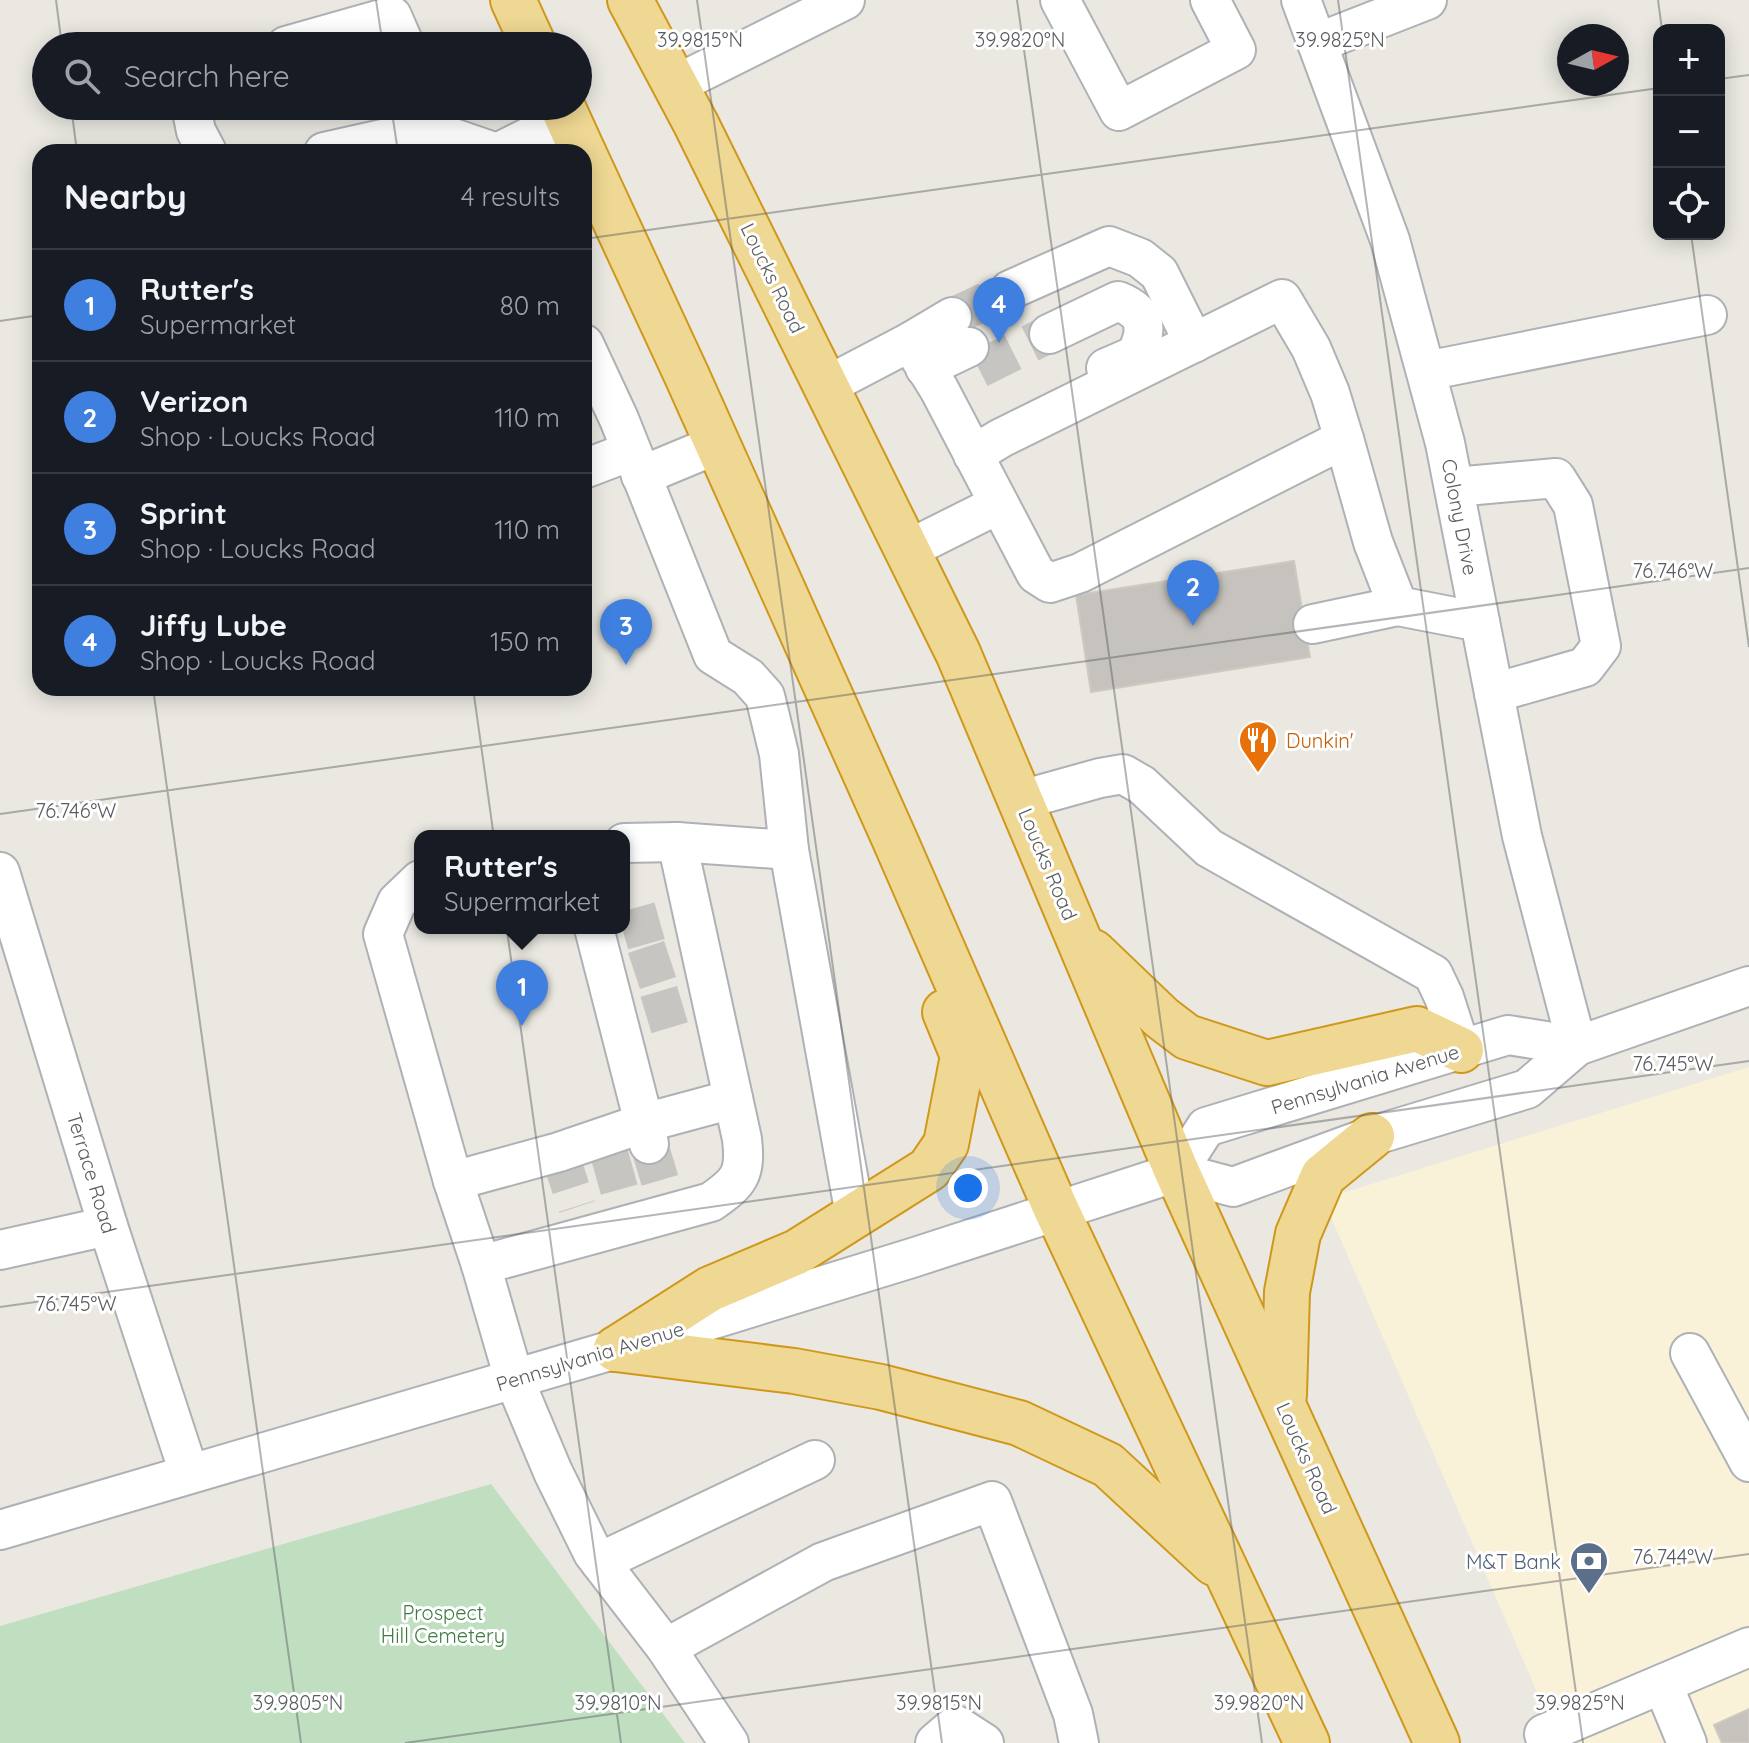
<!DOCTYPE html>
<html lang="en">
<head>
<meta charset="utf-8">
<style>
  :root { --surface:#171b24; --page:#242831; --text:#f1f3f6; --muted:#9ea1a6; --line:#363941; --accent:#7c3aed }
  body { margin:0; font-family:Quicksand,sans-serif; background:var(--page); color:var(--text) }
  .controls { position:absolute; right:24px; top:24px; display:grid; overflow:hidden; border-radius:16px; box-shadow:0 4px 20px #0003 }
  .controls button { width:72px; height:72px; display:grid; place-items:center; padding:0; border:0; border-bottom:2px solid var(--line); background:var(--surface); color:var(--text); font:40px sans-serif }
  .compass { position:absolute; left:1557px; top:24px; width:72px; height:72px; border-radius:50%; background:var(--surface); box-shadow:0 4px 20px #0003; rotate:82deg }
  .you { position:absolute; left:968px; top:1188px; width:28px; height:28px; margin:-20px; border:6px solid #fff; border-radius:50%; background:#1a73e8; box-shadow:0 0 0 12px #1a73e833 }
  .badge { display:grid; place-items:center; width:52px; height:52px; border-radius:50%; background:var(--accent); color:#fff; font-size:26px; font-weight:700 }
  .pin { position:absolute; translate:-50% -66px; filter:drop-shadow(0 2px 4px #0008) }
  .pin::after { content:''; position:absolute; top:42px; width:28px; height:24px; background:inherit; clip-path:polygon(0 0,100% 0,50% 100%) }
  .popup { position:absolute; left:414px; top:830px; width:216px; height:104px; box-sizing:border-box; display:grid; place-content:center; border-radius:16px; background:var(--surface); filter:drop-shadow(0 2px 6px #0005); font-size:26px; white-space:nowrap; color:var(--muted) }
  .popup b { font-size:30px; color:var(--text) }
  .popup::after { content:''; position:absolute; left:50%; top:100%; margin-left:-16px; border:16px solid transparent; border-top-color:var(--surface) }
  .list { margin:0; padding:0; list-style:none }
  h2 { display:flex; justify-content:space-between; align-items:center; height:104px; margin:0; padding:0 32px; font-size:34px }
  h2 small { font-size:26px; font-weight:400; color:var(--muted) }
  .list li { display:grid; grid-template-columns:52px 1fr auto; gap:24px; align-items:center; box-sizing:border-box; height:112px; padding:0 32px; border-top:2px solid var(--line) }
  .list b { display:block; font-size:30px; white-space:nowrap }
  .list p { margin:0; font-size:26px; white-space:nowrap; color:var(--muted) }
  .list em { font-size:26px; font-style:normal; color:var(--muted) }
  .icon { flex:none; width:44px; height:44px; fill:none; stroke:currentColor; stroke-width:2; stroke-linecap:round; stroke-linejoin:round }
  .map { position:relative; flex:none; width:1749px; height:1743px; overflow:hidden }
  .search { position:absolute; background:var(--surface); box-shadow:0 4px 20px #0003; left:32px; top:32px; width:560px; height:88px; display:flex; align-items:center; gap:20px; box-sizing:border-box; padding:0 28px; border-radius:44px; color:var(--muted); font-size:30px }
  .panel { position:absolute; background:var(--surface); box-shadow:0 4px 20px #0003; left:32px; top:144px; width:560px; height:552px; border-radius:24px }
  .map>svg:first-child { display:block }
  .commercial { fill:#f9f1d8 }
  .green { fill:#c0dfc0 }
  .building { fill:#c6c3be; stroke:#cecac0; stroke-width:2 }
  .lines { fill:none; stroke-linecap:round; stroke-linejoin:round }
  .minor-tunnel { stroke:#c6c5c1; stroke-width:38; stroke-dasharray:38 19; stroke-linecap:butt }
  .minor-casing { stroke:#aeb1b5; stroke-width:42 }
  .highway-casing { stroke:#d0981b; stroke-width:48 }
  .minor { stroke:#fff; stroke-width:38 }
  .highway { stroke:#efd893; stroke-width:44 }
  .ticks { fill:none; stroke:#595c60; stroke-width:2; stroke-opacity:0.45 }
  .labels { text-anchor:middle; dominant-baseline:central; stroke-width:6; stroke-linejoin:round; paint-order:stroke }
  .street-label { font-size:20px; fill:#595c60; stroke:#fff }
  .food-label { font-size:20px; fill:#c56008; stroke:#fff; text-anchor:start }
  .service-label { font-size:20px; fill:#4e5e75; stroke:#fff; text-anchor:end }
  .park-label { font-size:20px; fill:#3d7b40; stroke:#fff }
  .ticks-label { font-size:20px; text-anchor:middle; fill:#595c60; stroke:#fff; stroke-width:6; stroke-linejoin:round; paint-order:stroke }
</style>
</head>
<body>
<div class="map">
<svg width="1749" height="1743" viewBox="0 0 1749 1743">
  <rect width="100%" height="100%" fill="#eae8e1"/>
  <path class="commercial" d="M1749,1067V1743H1559L1323,1199Z"/>
  <path class="green" d="M491,1484L685,1743H0V1626Z"/>
  <g class="building">
    <path d="M1294,561L1310,657L1091,692L1076,595Z"/>
    <path d="M1749,1709V1743H1722L1714,1725Z"/>
  </g>
  <g class="lines">
    <g class="minor-tunnel">
      <path d="M952,317L1010,290"/>
      <path d="M979,369L1049,334"/>
      <path d="M623,931L662,920"/>
      <path d="M634,971L673,958"/>
      <path d="M646,1015L686,1003"/>
      <path d="M649,1144L661,1184"/>
      <path d="M559,1152L577,1207"/>
      <path d="M609,1153L621,1196"/>
    </g>
    <g class="minor-casing">
      <g id="minor">
        <path d="M1060,0L1119,111L1236,50L1210,0"/>
        <path d="M1301,0L1390,240L1445,443L1522,836L1577,1046"/>
        <path d="M1317,43L1427,0"/>
        <path d="M286,46L392,16L405,46"/>
        <path d="M675,85L845,0"/>
        <path d="M191,106L196,131L207,152"/>
        <path d="M324,152L427,129L494,152"/>
        <path d="M499,152L567,118"/>
        <path d="M1010,290L1109,246L1140,258L1159,273L1194,343"/>
        <path d="M1049,334L1118,301C1148,313 1148,329 1136,355L1106,368"/>
        <path d="M910,342L952,317"/>
        <path d="M584,344L619,419L713,655L748,677L765,696L779,754L789,850L855,1215"/>
        <path d="M925,368L969,347"/>
        <path d="M1426,371L1707,315"/>
        <path d="M826,386L910,342L939,389L1036,574L1050,583L1080,573L1344,439L1330,393L1311,348L1282,299L1001,438L973,455"/>
        <path d="M1344,439L1373,542L1398,606L1480,622"/>
        <path d="M584,469L631,451"/>
        <path d="M641,476L718,444"/>
        <path d="M1454,487L1556,478L1573,505L1601,646L1585,667L1494,693"/>
        <path d="M907,550L999,504"/>
        <path d="M1313,624L1398,606"/>
        <path d="M1021,800L1100,778L1123,774L1142,785L1209,848L1433,974L1444,997L1461,1050"/>
        <path d="M624,843L677,842L789,850"/>
        <path d="M0,872L108,1226L189,1473"/>
        <path d="M420,880L397,902L383,934L453,1181L481,1265L514,1379L553,1472L593,1553L666,1648L729,1743"/>
        <path d="M649,1144L644,1123L733,1099"/>
        <path d="M1177,1172L1206,1127L1508,1035L1577,1046"/>
        <path d="M453,1181L559,1152L644,1123L594,928"/>
        <path d="M0,1250L108,1226"/>
        <path d="M481,1265L711,1202C740,1182 746,1174 742,1139L677,842"/>
        <path d="M1690,1353L1749,1462"/>
        <path d="M0,1530L616,1349L912,1258L1177,1172L1233,1187L1372,1136L1527,1089L1577,1046L1749,986"/>
        <path d="M600,1562L815,1460"/>
        <path d="M666,1648L823,1562L992,1501L1073,1714L1079,1743"/>
        <path d="M1663,1685L1687,1743"/>
        <path d="M935,1743L956,1725L984,1743"/>
        <path d="M1547,1743L1544,1734L1749,1647"/>
      </g>
    </g>
    <g class="highway-casing">
      <g id="highway">
        <path d="M513,0L534,46"/>
        <path d="M630,0L696,124L958,653L1177,1172L1437,1743"/>
        <path d="M562,106L583,152"/>
        <path d="M584,154L687,376L894,838L1056,1209L1307,1743"/>
        <path d="M1093,952L1162,1018L1187,1037L1267,1063L1417,1029L1461,1050"/>
        <path d="M616,1349L710,1289L797,1252L929,1169L946,1144L963,1056L945,1012"/>
        <path d="M616,1349L794,1371L881,1387L1019,1423L1108,1465L1214,1563"/>
        <path d="M1284,1395L1287,1292L1298,1234L1323,1176L1372,1136"/>
      </g>
    </g>
    <use href="#minor" class="minor"/>
    <use href="#highway" class="highway"/>
  </g>
  <path class="ticks" d="M56,0L62,46M376,0L383,46M697,0L942,1743M1017,0L1262,1743M1338,0L1583,1743M1658,0L1662,30M1719,79L1749,75M71,106L77,152M391,106L398,152M1691,234L1749,647M584,239L1659,88M0,321L40,315M153,688L301,1743M473,688L621,1743M0,814L1749,568M0,1307L1749,1061M405,1743L1749,1554"/>
  <defs>
    <g id="restaurant-pin" transform="scale(2)"><path d="M0 17L-7.5 6A9.5 9.5 0 1 1 7.5 6Z" fill="#e8710a" stroke="#fff"/><path d="M-5-6h1v4h1v-4h1v4h1v-4h1v5L-1.5 .5V6h-2V.5L-5-1ZM5-6V6H3V1.5H1.5Q1.5-4 5-6Z" fill="#fff"/></g>
    <g id="bank-pin" transform="scale(2)"><path d="M0 17L-7.5 6A9.5 9.5 0 1 1 7.5 6Z" fill="#5c6f8a" stroke="#fff"/><path d="M-6-4H6V4H-6ZM0-2.3a2.3 2.3 0 1 0 0 4.6a2.3 2.3 0 1 0 0-4.6Z" fill="#fff"/></g>
  </defs>
  <g fill-rule="evenodd">
    <use href="#restaurant-pin" x="1258" y="740"/>
    <use href="#bank-pin" x="1589" y="1561"/>
  </g>
  <g class="labels">
    <g class="street-label">
      <text transform="translate(773 278) rotate(64)">Loucks Road</text>
      <text transform="translate(1460 517) rotate(79)">Colony Drive</text>
      <text transform="translate(1048 864) rotate(67)">Loucks Road</text>
      <text transform="translate(1365 1079) rotate(-17)">Pennsylvania Avenue</text>
      <text transform="translate(92 1173) rotate(73)">Terrace Road</text>
      <text transform="translate(590 1356) rotate(-17)">Pennsylvania Avenue</text>
      <text transform="translate(1307 1458) rotate(66)">Loucks Road</text>
    </g>
    <g class="food-label">
      <text x="1286" y="740">Dunkin'</text>
    </g>
    <g class="service-label">
      <text x="1561" y="1561">M&amp;T Bank</text>
    </g>
    <g class="park-label">
      <text x="443" y="1612">Prospect<tspan x="443" dy="23">Hill Cemetery</tspan></text>
    </g>
  </g>
  <g class="ticks-label">
    <text x="700" y="47">39.9815°N</text>
    <text x="1020" y="47">39.9820°N</text>
    <text x="1340" y="47">39.9825°N</text>
    <text x="1673" y="578">76.746°W</text>
    <text x="76" y="818">76.746°W</text>
    <text x="1673" y="1071">76.745°W</text>
    <text x="76" y="1311">76.745°W</text>
    <text x="1673" y="1564">76.744°W</text>
    <text x="298" y="1710">39.9805°N</text>
    <text x="618" y="1710">39.9810°N</text>
    <text x="939" y="1710">39.9815°N</text>
    <text x="1259" y="1710">39.9820°N</text>
    <text x="1580" y="1710">39.9825°N</text>
  </g>
</svg>
<div class="controls">
<button>+</button>
<button>−</button>
<button><svg class="icon" aria-label="locate" viewBox="0 0 24 24"><circle cx="12" cy="12" r="6"/><path d="M12 2v4M12 18v4M2 12h4M18 12h4"/></svg></button>
</div>
<svg class="compass" viewBox="-18 -18 36 36"><path d="M0-13l5 13h-10z" fill="#e53935"/><path d="M0 13l5-13h-10z" fill="#9ea1a6"/></svg>
<div class="you"></div>
<div class="pin badge" style="left:522px;top:1026px;background:#3f7fe0">1</div>
<div class="popup"><b>Rutter's</b>Supermarket</div>
<div class="pin badge" style="left:1193px;top:626px;background:#3f7fe0">2</div>
<div class="pin badge" style="left:626px;top:665px;background:#3f7fe0">3</div>
<div class="pin badge" style="left:999px;top:343px;background:#3f7fe0">4</div>
<div class="search"><svg class="icon" aria-label="search" viewBox="0 0 24 24"><circle cx="10" cy="10" r="6"/><path d="M15 15l6 6"/></svg>Search here</div>
<section class="panel">
<h2>Nearby<small>4 results</small></h2>
<ul class="list">
<li><span class="badge" style="background:#3f7fe0">1</span><div><b>Rutter's</b><p>Supermarket</p></div><em>80 m</em></li>
<li><span class="badge" style="background:#3f7fe0">2</span><div><b>Verizon</b><p>Shop · Loucks Road</p></div><em>110 m</em></li>
<li><span class="badge" style="background:#3f7fe0">3</span><div><b>Sprint</b><p>Shop · Loucks Road</p></div><em>110 m</em></li>
<li><span class="badge" style="background:#3f7fe0">4</span><div><b>Jiffy Lube</b><p>Shop · Loucks Road</p></div><em>150 m</em></li>
</ul>
</section>
</div>
</body>
</html>
